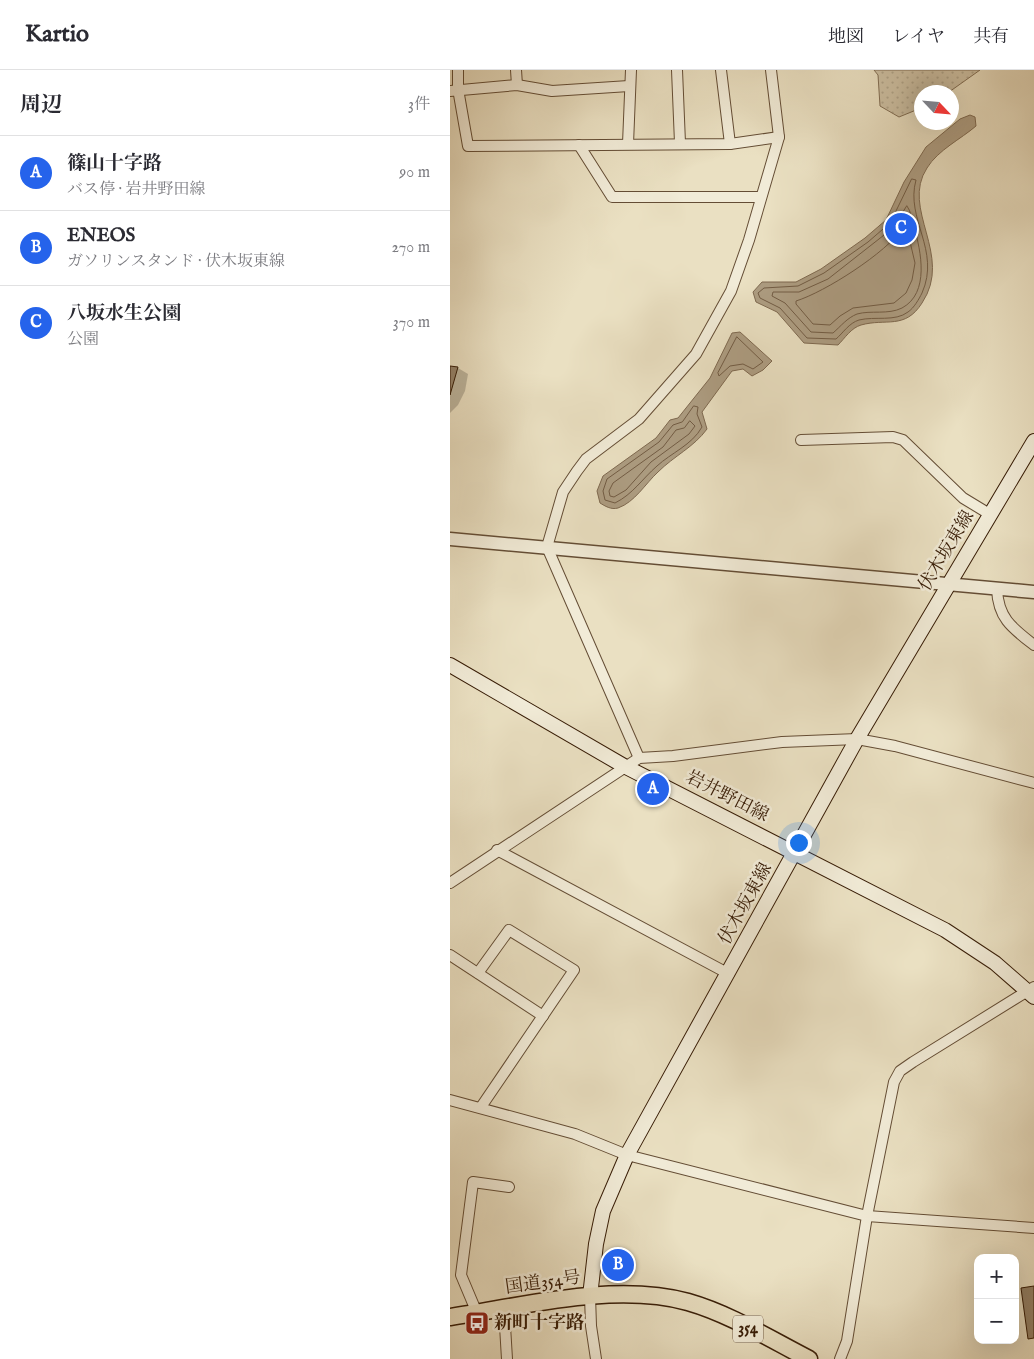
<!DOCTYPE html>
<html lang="ja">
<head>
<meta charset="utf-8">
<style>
  :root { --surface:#fff; --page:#f2f2f3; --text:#2b2b33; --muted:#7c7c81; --line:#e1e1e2; --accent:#2563eb }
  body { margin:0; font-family:"IM FELL English","Noto Serif JP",serif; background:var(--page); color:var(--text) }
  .controls { position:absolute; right:15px; bottom:15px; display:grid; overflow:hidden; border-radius:10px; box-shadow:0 5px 20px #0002 }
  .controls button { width:45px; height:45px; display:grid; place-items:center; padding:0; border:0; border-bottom:1px solid var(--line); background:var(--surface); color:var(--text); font:25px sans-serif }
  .compass { position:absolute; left:464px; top:15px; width:45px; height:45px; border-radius:50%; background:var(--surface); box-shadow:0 5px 20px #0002; rotate:116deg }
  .you { position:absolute; left:348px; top:772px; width:18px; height:18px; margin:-12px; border:4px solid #fff; border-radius:50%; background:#1a73e8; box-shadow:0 0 0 8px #1a73e833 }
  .badge { display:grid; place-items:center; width:32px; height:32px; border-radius:50%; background:var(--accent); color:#fff; font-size:16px; font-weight:700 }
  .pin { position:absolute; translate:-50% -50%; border:2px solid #fff; box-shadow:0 1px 5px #0006 }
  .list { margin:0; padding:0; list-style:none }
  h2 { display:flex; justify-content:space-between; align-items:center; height:65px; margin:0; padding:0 20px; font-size:21px }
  h2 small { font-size:16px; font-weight:400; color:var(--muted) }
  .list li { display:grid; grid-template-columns:32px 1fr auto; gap:15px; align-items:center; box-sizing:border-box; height:75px; padding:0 20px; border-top:1px solid var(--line) }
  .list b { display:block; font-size:19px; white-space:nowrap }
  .list p { margin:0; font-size:16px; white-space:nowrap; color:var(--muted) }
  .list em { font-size:16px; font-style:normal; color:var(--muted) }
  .map { position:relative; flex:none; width:584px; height:1289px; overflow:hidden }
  header { display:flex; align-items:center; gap:30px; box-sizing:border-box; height:70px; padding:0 25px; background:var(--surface); border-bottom:1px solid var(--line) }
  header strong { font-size:24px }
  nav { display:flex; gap:28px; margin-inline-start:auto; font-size:18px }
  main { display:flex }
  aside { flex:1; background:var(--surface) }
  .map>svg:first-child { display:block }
  .grass { fill:url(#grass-dots); stroke:#826e54 }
  .water { fill:#ad9d82; stroke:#7e6950 }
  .shadow { fill:#0003 }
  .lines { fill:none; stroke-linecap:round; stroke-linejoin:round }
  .shore { stroke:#725c44; stroke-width:1 }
  .building { fill:#948268; stroke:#371c06 }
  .minor-casing { stroke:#644d35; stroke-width:12 }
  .tertiary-casing { stroke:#644d35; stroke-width:15 }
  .secondary-casing { stroke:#371c06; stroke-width:16 }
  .trunk-casing { stroke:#371c06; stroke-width:19 }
  .minor { stroke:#f1ebd7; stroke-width:10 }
  .tertiary { stroke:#f1ebd7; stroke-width:12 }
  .secondary { stroke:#f1ebd7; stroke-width:14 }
  .trunk { stroke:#eae0c2; stroke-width:16 }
  .labels { text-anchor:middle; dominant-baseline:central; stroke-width:5; stroke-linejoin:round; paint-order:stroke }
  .shield { fill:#f1ebd7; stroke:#6f5a45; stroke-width:1 }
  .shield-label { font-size:16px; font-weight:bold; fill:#371c06 }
  .street-label { font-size:18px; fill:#371c06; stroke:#f1ebd7 }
  .poi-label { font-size:18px; font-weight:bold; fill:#371c06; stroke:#f1ebd7; text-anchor:start }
</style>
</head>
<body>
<header>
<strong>Kartio</strong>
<nav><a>地図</a><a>レイヤ</a><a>共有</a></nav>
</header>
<main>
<aside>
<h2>周辺<small>3件</small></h2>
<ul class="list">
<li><span class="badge">A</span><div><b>篠山十字路</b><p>バス停 · 岩井野田線</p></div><em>90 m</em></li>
<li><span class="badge">B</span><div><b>ENEOS</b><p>ガソリンスタンド · 伏木坂東線</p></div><em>270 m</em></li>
<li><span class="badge">C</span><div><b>八坂水生公園</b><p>公園</p></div><em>370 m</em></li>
</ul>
</aside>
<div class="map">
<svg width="584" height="1289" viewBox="0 0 584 1289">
  <defs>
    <pattern id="grass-dots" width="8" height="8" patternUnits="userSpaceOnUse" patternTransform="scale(1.25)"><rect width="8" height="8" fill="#ccbfa2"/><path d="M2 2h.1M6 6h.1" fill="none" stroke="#b0a48a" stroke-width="1.8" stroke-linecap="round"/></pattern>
  </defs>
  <rect width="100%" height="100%" fill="#eae0c2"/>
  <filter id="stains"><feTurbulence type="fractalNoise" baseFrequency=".004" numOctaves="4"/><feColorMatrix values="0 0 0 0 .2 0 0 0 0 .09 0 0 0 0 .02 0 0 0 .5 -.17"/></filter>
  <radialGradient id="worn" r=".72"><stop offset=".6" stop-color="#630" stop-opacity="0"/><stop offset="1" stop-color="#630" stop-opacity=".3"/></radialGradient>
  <path class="grass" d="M424,0H530L499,22H472L471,38L449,47L430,36L428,5Z"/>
  <g class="water">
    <path d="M520,45L525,47L526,56C511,69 488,80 477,98C450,139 504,185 472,233C455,260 436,248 411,255C401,258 395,268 388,275L354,273L327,242L306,232L303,222L312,212H346L371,199L415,168L436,150L454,112L476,77L510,49Z"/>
    <path d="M290,262L322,291L313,300L302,306L293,299L282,301L252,342L257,359C244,377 224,386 208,402C195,414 185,432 168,438C161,440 155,436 150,433L147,421L153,406L206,368L220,350L228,348L260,308L282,263Z"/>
  </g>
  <path class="shadow" d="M0,298H8L18,304L15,321L8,335L0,343Z"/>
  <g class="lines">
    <g class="shore">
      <path d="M462,109L466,110C455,149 491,180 472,223C469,229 464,238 458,242C445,252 425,246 409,250C399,253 393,263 386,269L357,268L330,238L310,228L308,223L314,218L348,216L374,203L418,172L440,153Z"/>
      <path d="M457,136C461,141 462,150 464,157C471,181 480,223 452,238C438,245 421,240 407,244C397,248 391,256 383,263L361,262L335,233L322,226L323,222H349L378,209L443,158Z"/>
      <path d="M453,158L457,159L465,193L462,210L456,223L444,233L403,238L390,246L380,255L363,254L346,234V231C375,222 436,183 453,158Z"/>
      <path d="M287,267L313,292L303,299L293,294L280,296L269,306L268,303Z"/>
      <path d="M244,336L248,337L247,344L252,357C242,375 221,383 207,396C192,409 183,424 165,433L155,430L153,421L157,409L209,372L223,355L232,352Z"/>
      <path d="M240,351L245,356L239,364L201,392L176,420L164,427L160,426L159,421L163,413L213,377L226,360L234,358Z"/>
    </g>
  </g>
  <g class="building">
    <path d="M0,296L8,297L0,325Z"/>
    <path d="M584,1216V1268L578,1269L571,1218Z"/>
  </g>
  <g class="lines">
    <g class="minor-casing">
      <g id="minor">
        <path d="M8,0V19L18,76L280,74L329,67"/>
        <path d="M66,0L67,15"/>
        <path d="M227,0L230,73"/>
        <path d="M271,0L280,74"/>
        <path d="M0,21L67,15L102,21L179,16"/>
        <path d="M178,74L181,0"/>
        <path d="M129,75L162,127H311"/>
        <path d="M351,370L443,367L453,370L513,428L541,445"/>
        <path d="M547,519C548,548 562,558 584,575"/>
        <path d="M189,688L97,477L113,422L127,401L136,389L189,349L246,284L281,221L299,170L329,67L321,0"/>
        <path d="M47,780L279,904"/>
        <path d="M0,813L189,688L223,686L332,672L407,669L445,676L584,713"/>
        <path d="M0,885L93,946"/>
        <path d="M28,903L59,860L124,900L31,1037"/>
        <path d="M0,1030L125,1064L177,1085L417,1146L584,1158"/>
        <path d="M140,1226L141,1256L146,1289"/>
        <path d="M54,1239L57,1289"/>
        <path d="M27,1243L11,1205L23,1112L59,1117"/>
        <path d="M390,1289L397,1271L417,1146L444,1012L450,1001L463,992L584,917"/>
      </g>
    </g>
    <g class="tertiary-casing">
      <path id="tertiary" d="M0,469L584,522"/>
    </g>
    <g class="secondary-casing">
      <g id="secondary">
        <path d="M0,595L174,696L495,860L545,893L584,927"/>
        <path d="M140,1226L146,1174L153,1141L177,1085L407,669L584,371"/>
      </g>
    </g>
    <g class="trunk-casing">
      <path id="trunk" d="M0,1247C74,1236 165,1212 238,1232C280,1244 320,1269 359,1289"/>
    </g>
    <use href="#minor" class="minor"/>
    <use href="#tertiary" class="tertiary"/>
    <use href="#secondary" class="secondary"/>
    <use href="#trunk" class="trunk"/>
  </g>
  <defs>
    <g id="bus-square" transform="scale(1.25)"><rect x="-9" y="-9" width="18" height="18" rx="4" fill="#8f2418" stroke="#f1ebd7"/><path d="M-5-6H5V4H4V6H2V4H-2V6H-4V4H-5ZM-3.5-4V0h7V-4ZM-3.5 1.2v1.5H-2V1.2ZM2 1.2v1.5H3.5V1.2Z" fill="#fff"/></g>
  </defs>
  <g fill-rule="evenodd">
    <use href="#bus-square" x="27" y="1253"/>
  </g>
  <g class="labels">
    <rect class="shield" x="283" y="1245.5" width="30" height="27" rx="4"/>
    <g class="shield-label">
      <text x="298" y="1259">354</text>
    </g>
    <g class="street-label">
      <text transform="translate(497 481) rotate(-59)">伏木坂東線</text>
      <text transform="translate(277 727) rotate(27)">岩井野田線</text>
      <text transform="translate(296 834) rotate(-61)">伏木坂東線</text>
      <text transform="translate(93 1213) rotate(-8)">国道354号</text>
    </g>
    <g class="poi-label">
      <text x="44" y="1253">新町十字路</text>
    </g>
  </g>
  <rect width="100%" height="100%" filter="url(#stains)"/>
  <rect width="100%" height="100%" fill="url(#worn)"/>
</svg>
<div class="controls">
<button>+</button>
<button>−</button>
</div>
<svg class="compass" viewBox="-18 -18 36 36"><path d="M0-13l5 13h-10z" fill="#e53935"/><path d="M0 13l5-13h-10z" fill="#7c7c81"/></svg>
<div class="you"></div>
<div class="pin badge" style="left:203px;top:719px">A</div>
<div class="pin badge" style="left:168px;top:1195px">B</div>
<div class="pin badge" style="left:451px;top:159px">C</div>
</div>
</main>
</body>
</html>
